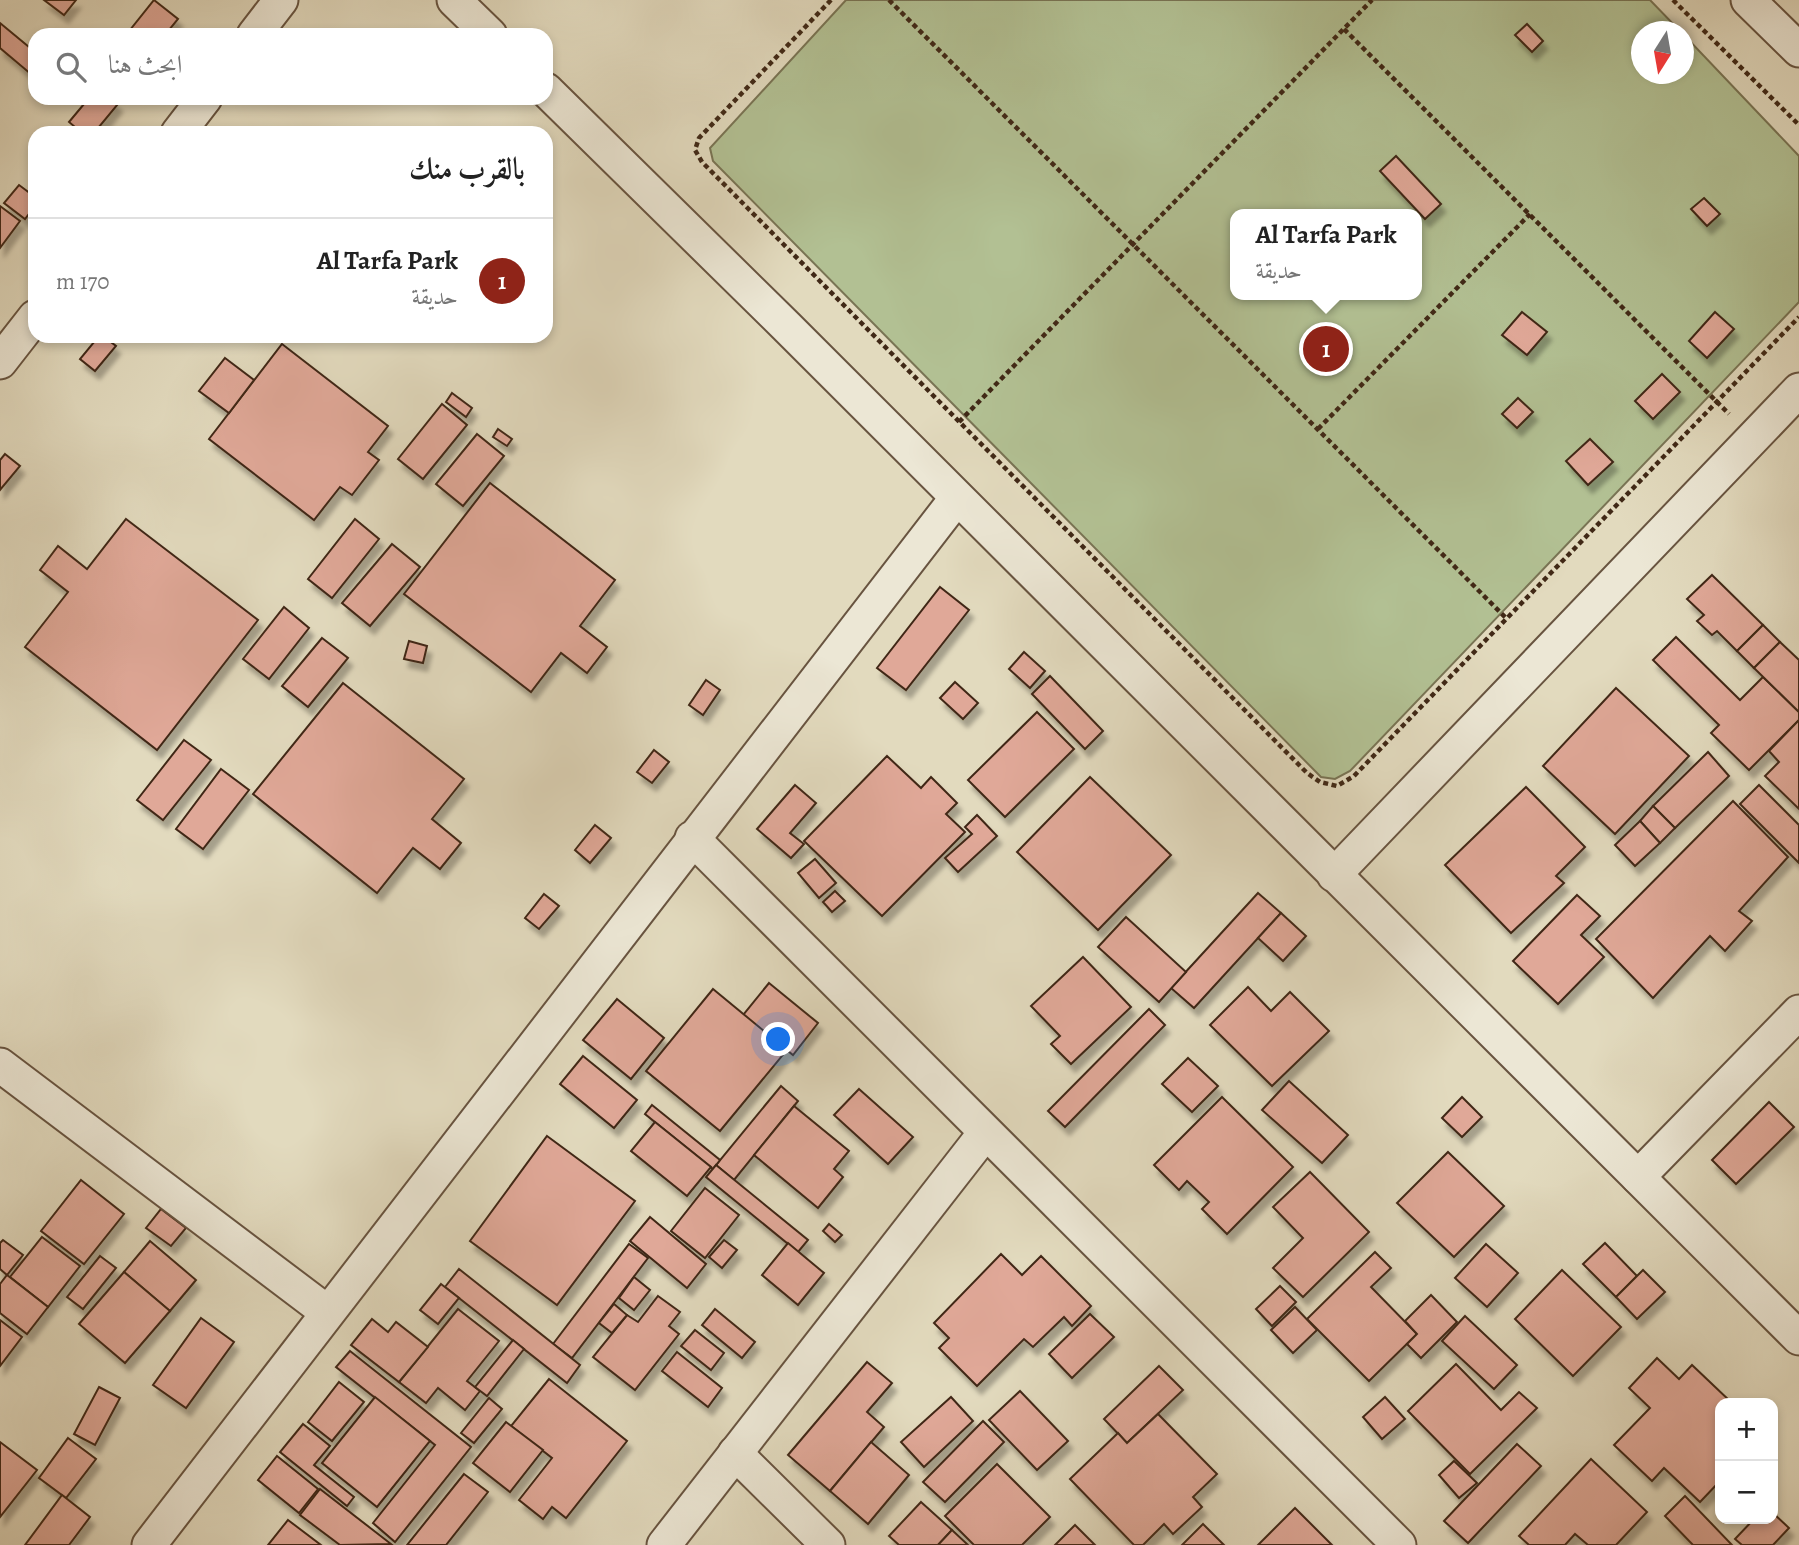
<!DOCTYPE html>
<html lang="ar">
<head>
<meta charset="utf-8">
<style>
  :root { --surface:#fff; --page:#f2f2f2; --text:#222; --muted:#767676; --line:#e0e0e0; --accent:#8f2418 }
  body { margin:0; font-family:Alegreya,Amiri,serif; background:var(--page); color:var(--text); direction:rtl }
  .controls { position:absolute; right:21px; bottom:21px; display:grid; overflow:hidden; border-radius:14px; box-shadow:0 4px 10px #0003 }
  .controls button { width:63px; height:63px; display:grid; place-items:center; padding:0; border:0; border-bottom:2px solid var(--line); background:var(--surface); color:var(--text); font:35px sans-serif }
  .compass { position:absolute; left:1631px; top:21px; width:63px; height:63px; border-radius:50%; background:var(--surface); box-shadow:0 4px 10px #0003; rotate:191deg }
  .you { position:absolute; left:779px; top:1040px; width:24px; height:24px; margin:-18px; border:5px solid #fff; border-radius:50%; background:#1a73e8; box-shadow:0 0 0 10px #1a73e833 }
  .badge { display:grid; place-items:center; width:46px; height:46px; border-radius:50%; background:var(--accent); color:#fff; font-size:23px; font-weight:700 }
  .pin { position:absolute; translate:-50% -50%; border:4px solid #fff; box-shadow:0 2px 7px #0006 }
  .popup { position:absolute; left:1230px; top:209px; width:192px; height:91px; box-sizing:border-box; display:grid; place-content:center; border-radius:14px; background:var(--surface); filter:drop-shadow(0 2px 5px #0005); font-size:23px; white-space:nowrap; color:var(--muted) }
  .popup b { font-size:26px; color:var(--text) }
  .popup::after { content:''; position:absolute; left:50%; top:100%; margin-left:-14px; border:14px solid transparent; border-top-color:var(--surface) }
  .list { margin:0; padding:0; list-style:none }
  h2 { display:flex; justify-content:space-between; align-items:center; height:91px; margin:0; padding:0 28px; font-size:30px }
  h2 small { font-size:23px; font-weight:400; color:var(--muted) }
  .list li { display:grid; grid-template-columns:46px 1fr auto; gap:21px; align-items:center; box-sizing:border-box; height:126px; padding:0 28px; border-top:2px solid var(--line) }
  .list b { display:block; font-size:26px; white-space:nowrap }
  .list p { margin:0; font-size:23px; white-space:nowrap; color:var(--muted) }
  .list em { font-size:23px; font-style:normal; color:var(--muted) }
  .icon { flex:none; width:38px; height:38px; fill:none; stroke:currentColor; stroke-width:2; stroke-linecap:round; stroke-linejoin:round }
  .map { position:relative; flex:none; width:1799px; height:1545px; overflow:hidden; direction:ltr }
  .search { position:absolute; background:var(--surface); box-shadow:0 4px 10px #0003; left:28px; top:28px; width:525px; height:77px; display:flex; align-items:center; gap:18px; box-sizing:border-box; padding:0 24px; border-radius:21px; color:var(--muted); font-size:26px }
  .panel { position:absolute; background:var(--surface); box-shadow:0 4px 10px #0003; left:28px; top:126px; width:525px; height:217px; border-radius:21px; direction:rtl }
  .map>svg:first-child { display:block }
  .green { fill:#b2c093; stroke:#797454; stroke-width:2; fill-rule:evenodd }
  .building { fill:#e0a898; stroke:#402816; stroke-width:2; filter:url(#shadow) }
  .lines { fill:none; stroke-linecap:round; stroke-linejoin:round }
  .street-casing { stroke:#685440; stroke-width:37 }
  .path { stroke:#402816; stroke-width:4.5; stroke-dasharray:5 3.5; stroke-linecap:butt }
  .street { stroke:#ece7d5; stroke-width:33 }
</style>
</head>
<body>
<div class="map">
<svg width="1799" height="1545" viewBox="0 0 1799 1545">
  <defs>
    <filter id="shadow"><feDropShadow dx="4.5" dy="8" stdDeviation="2" flood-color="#0004"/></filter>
  </defs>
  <rect width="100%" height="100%" fill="#e2dabe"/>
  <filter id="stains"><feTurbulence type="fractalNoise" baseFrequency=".00286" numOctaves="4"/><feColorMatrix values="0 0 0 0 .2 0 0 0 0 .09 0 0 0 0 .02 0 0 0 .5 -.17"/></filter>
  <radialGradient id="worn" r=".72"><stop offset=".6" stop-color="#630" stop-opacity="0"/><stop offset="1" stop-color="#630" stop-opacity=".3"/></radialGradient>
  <path class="green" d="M846,0H1650L1680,31L1642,32V74H1684V35L1799,156V302L1350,771L1335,779L1321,777L713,161L710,148ZM1235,214H1417V295H1235Z"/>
  <g class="building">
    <path d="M44,0H76L64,15Z"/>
    <path d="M154,0L178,19L165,35H126Z"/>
    <path d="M0,23L35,52V72L32,75L0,48Z"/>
    <path d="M1527,24L1543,41L1532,52L1515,35Z"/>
    <path d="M89,98H110L118,104L94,133H82L69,122Z"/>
    <path d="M1396,156L1441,204L1425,219L1380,171Z"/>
    <path d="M19,185L35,197V206L25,219L4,203Z"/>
    <path d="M1704,198L1720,214L1707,226L1691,209Z"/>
    <path d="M0,206L20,221L0,248Z"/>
    <path d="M1522,312L1547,332L1527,355L1502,335Z"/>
    <path d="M1715,312L1734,329L1707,358L1689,341Z"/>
    <path d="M99,336H103L116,346L95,371L80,359Z"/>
    <path d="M282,344L388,426L368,452L379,460L352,495L340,487L314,520L209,439Z"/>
    <path d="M225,358L254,380L229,413L199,391Z"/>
    <path d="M1662,374L1680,392L1653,419L1635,401Z"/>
    <path d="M452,393L472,408L466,417L446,402Z"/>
    <path d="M1518,398L1533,412L1517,428L1502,414Z"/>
    <path d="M442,404L467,425L423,479L398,459Z"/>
    <path d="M498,429L512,439L507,446L493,437Z"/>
    <path d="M477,434L504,456L463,506L436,484Z"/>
    <path d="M1590,439L1613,462L1588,485L1566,461Z"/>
    <path d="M5,454L20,466L0,490V460Z"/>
    <path d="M490,483L615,580L580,626L607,647L587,673L561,653L531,692L404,594Z"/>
    <path d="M126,519L258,620L157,750L25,647L68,592L40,570L58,546L87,569Z"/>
    <path d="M355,519L379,539L332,598L308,579Z"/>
    <path d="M392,544L420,567L370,626L342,603Z"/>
    <path d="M1712,575L1763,625L1737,651L1717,631L1712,635L1697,621L1704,615L1687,599Z"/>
    <path d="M940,587L969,610L906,690L877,668Z"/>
    <path d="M284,607L309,628L269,679L243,659Z"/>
    <path d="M1763,625L1780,642L1754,668L1737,651Z"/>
    <path d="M1676,637L1740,700L1763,677L1799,712V720L1749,770L1711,733L1719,725L1653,660Z"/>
    <path d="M322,638L348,658L308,707L282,686Z"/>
    <path d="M409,641L427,646L423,663L404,659Z"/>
    <path d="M1780,642L1799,660V712L1754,668Z"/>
    <path d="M1024,652L1045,671L1030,688L1009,669Z"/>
    <path d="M1050,676L1103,731L1085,749L1032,694Z"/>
    <path d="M706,680L720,690L703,715L689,705Z"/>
    <path d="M955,682L978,703L963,719L940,698Z"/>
    <path d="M343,683L464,779L432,819L461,843L440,869L413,848L377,893L253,794Z"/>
    <path d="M1616,688L1689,756L1615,834L1543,766Z"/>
    <path d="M1037,712L1074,749L1005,817L968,780Z"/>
    <path d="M1799,720V809L1765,776L1779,762L1769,751Z"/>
    <path d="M184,740L211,760L163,820L137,800Z"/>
    <path d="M654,750L669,762L652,783L637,772Z"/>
    <path d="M1708,752L1729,776L1675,828L1653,806Z"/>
    <path d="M887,756L921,788L931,777L957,803L946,814L965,832L882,916L804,841Z"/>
    <path d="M221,769L249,790L203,849L176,829Z"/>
    <path d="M1090,777L1171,855L1098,930L1017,852Z"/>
    <path d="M795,785L816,803L790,833L804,844L791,858L757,829Z"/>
    <path d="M1759,785L1799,825V863L1740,804Z"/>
    <path d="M1526,787L1585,847L1556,876L1564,883L1511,933L1445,865Z"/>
    <path d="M1733,801L1788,857L1739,911L1752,921L1725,951L1710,936L1653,998L1596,939Z"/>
    <path d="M1653,806L1675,828L1660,843L1640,821Z"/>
    <path d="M977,815L997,836L958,872L945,858L972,834L965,827Z"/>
    <path d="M1640,821L1660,843L1635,866L1615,845Z"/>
    <path d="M595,825L611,838L590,863L575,850Z"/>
    <path d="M815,859L836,883L819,898L798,873Z"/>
    <path d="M835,891L845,901L832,912L823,902Z"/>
    <path d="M1258,893L1281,913L1194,1008L1171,988Z"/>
    <path d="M544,894L559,906L539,929L525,918Z"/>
    <path d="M1577,895L1600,916L1581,935L1604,957L1558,1004L1513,961Z"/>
    <path d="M1281,913L1306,936L1283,961L1258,938Z"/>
    <path d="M1126,917L1186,972L1159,1002L1098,947Z"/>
    <path d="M1083,957L1131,1007L1071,1064L1051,1044L1060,1036L1031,1006Z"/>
    <path d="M769,983L818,1023L793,1055L743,1015Z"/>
    <path d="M1248,987L1271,1011L1290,992L1329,1031L1272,1086L1210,1025Z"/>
    <path d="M713,989L787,1050L720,1131L646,1071Z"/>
    <path d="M617,999L664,1038L631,1079L583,1040Z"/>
    <path d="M1149,1009L1165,1025L1065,1127L1048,1111Z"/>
    <path d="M583,1056L637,1100L614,1128L560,1084Z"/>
    <path d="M1188,1058L1218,1086L1192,1112L1162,1084Z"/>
    <path d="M1289,1081L1348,1135L1322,1163L1262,1110Z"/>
    <path d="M781,1086L798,1101L734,1180L716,1165Z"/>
    <path d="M859,1089L913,1137L888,1164L834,1115Z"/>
    <path d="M1222,1097L1293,1167L1227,1234L1202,1209L1209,1202L1187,1181L1179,1190L1154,1165Z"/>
    <path d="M1462,1097L1482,1117L1462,1137L1442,1118Z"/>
    <path d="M1769,1102L1794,1127L1736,1184L1712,1160Z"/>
    <path d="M652,1105L720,1160L713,1169L645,1114Z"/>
    <path d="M794,1106L849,1151L834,1169L843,1177L818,1208L754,1155Z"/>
    <path d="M655,1122L711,1167L687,1196L631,1151Z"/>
    <path d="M547,1136L635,1201L557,1305L470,1241Z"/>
    <path d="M1448,1152L1504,1206L1454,1257L1397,1203Z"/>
    <path d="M716,1165L808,1240L798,1252L706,1177Z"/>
    <path d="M1310,1172L1369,1232L1303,1297L1273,1268L1303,1238L1273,1207Z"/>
    <path d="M81,1180L124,1214L84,1264L41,1231Z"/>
    <path d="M705,1188L739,1215L705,1258L671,1231Z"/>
    <path d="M161,1209L186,1228L171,1246L146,1228Z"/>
    <path d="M650,1217L706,1264L687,1288L630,1241Z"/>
    <path d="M829,1224L842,1235L835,1242L823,1231Z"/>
    <path d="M42,1237L80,1266L48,1307L10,1277Z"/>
    <path d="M3,1240L23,1255L7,1275L0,1269V1243Z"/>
    <path d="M724,1240L737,1250L722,1268L709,1257Z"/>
    <path d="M150,1241L196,1280L170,1311L124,1272Z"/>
    <path d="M788,1243L824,1273L798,1305L762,1275Z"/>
    <path d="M1605,1243L1637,1276L1616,1297L1583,1264Z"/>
    <path d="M629,1244L648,1258L572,1358L553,1344Z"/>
    <path d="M1486,1244L1518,1273L1487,1307L1455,1278Z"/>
    <path d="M1375,1252L1391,1268L1371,1287L1417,1334L1369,1381L1307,1319Z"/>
    <path d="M1001,1254L1022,1275L1041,1256L1091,1306L1072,1326L1064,1317L1033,1347L1024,1339L977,1386L939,1348L949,1338L934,1323Z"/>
    <path d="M100,1256L116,1268L83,1309L67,1297Z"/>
    <path d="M459,1269L580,1365L567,1383L445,1287Z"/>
    <path d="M1562,1270L1621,1327L1573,1376L1515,1319Z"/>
    <path d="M1643,1270L1665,1292L1637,1319L1616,1297Z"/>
    <path d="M124,1272L170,1311L125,1363L79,1324Z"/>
    <path d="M7,1275L48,1307L27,1334L0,1313V1284Z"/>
    <path d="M634,1277L650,1290L634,1310L619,1298Z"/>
    <path d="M441,1284L459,1298L438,1324L420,1310Z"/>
    <path d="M1280,1286L1296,1302L1272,1326L1256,1309Z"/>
    <path d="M1431,1295L1457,1322L1421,1358L1407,1344L1417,1334L1405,1321Z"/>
    <path d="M658,1296L680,1312L669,1326L679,1334L635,1390L593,1357L627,1315L638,1322Z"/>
    <path d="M614,1304L627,1315L612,1333L599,1323Z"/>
    <path d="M1295,1307L1317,1330L1293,1353L1271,1330Z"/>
    <path d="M458,1309L499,1341L467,1381L480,1391L465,1410L438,1388L426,1403L399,1382Z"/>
    <path d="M715,1309L755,1342L742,1358L702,1325Z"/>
    <path d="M1090,1314L1114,1337L1072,1378L1049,1354Z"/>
    <path d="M1465,1316L1517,1365L1494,1389L1442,1341Z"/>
    <path d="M201,1318L234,1342L186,1408L153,1385Z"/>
    <path d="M372,1319L388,1332L396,1322L428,1347L399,1382L351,1345Z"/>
    <path d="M0,1320L22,1337L0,1366Z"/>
    <path d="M695,1330L724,1353L711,1370L681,1346Z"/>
    <path d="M513,1340L524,1349L487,1396L475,1387Z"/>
    <path d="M350,1351L471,1447L395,1542L373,1523L435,1445L336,1367Z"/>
    <path d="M677,1352L722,1388L708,1407L662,1371Z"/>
    <path d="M1657,1358L1679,1379L1692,1365L1732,1403H1720V1481L1700,1502L1664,1468L1652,1481L1614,1445L1650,1408L1629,1388Z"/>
    <path d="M867,1362L892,1383L867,1412L884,1427L830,1491L788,1455Z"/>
    <path d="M1456,1364L1501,1410L1519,1392L1537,1408L1470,1474L1408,1411Z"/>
    <path d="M1159,1366L1183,1390L1127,1443L1104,1419Z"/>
    <path d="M549,1379L627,1441L566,1518L552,1507L543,1519L519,1500L552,1458L511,1426Z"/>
    <path d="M339,1382L364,1402L332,1441L308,1422Z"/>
    <path d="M99,1387L120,1398L95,1445L74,1434Z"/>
    <path d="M1020,1391L1068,1441L1037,1470L989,1420Z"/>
    <path d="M375,1397L430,1441L377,1507L322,1463Z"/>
    <path d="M951,1397L973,1421L924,1467L901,1442Z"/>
    <path d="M1385,1397L1405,1419L1382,1439L1363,1417Z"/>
    <path d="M489,1398L502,1409L474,1443L461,1433Z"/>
    <path d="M1158,1414L1217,1474L1193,1497L1202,1507L1173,1534L1164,1524L1143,1545H1134L1070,1479L1118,1433L1127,1443Z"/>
    <path d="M983,1421L1004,1442L945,1502L923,1482Z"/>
    <path d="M506,1422L543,1450L510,1492L473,1463Z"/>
    <path d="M303,1424L330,1446L314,1465L354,1497L347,1506L280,1452Z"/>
    <path d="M68,1438L96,1459L66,1498L39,1478Z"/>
    <path d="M0,1442L37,1470L0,1517Z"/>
    <path d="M871,1442L909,1475L868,1524L830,1491Z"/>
    <path d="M1517,1444L1541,1466L1468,1543L1444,1521Z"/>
    <path d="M277,1456L318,1489L299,1513L258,1480Z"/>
    <path d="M1591,1459L1647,1512L1616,1545H1588L1575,1534L1565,1545H1529L1519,1536Z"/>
    <path d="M1454,1461L1477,1483L1459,1498L1439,1475Z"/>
    <path d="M997,1464L1050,1517L1022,1545H974L945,1516Z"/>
    <path d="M464,1474L488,1492L446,1545H407Z"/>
    <path d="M320,1489L391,1544L340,1545L300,1515Z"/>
    <path d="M62,1495L90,1517L69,1545H25Z"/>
    <path d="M1685,1496L1732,1545H1693L1665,1516Z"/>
    <path d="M921,1502L952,1530L938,1545H899L889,1536Z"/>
    <path d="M1295,1508L1332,1545H1258Z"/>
    <path d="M1773,1513L1789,1528L1773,1545H1742L1735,1539L1754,1519H1773Z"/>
    <path d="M288,1520L321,1545H268Z"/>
    <path d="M1203,1524L1224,1545H1182Z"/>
    <path d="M1075,1525L1095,1545H1055Z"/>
    <path d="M952,1530L968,1545H938Z"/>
  </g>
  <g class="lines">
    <g class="street-casing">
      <g id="street">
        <path d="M454,0L490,35"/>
        <path d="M1748,0L1799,50"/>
        <path d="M254,35L281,0"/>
        <path d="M546,90L786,326L1799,1338"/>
        <path d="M178,133L205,98"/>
        <path d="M0,362L35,317"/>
        <path d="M692,838L1399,1545"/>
        <path d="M1334,875L1799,390"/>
        <path d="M0,1065L327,1312"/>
        <path d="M1638,1177L1799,1012"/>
        <path d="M735,1453L828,1545"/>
        <path d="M149,1545L956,499"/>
        <path d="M664,1545L985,1133"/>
      </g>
    </g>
    <g class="path">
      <path d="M831,0L699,138L695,150L702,162L1307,773L1320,782L1337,786L1354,776L1799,317"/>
      <path d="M889,0L1506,618"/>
      <path d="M1673,0L1799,125"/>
      <path d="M1344,29L1729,414"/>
      <path d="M959,422L1372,0"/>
      <path d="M1318,429L1530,214"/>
    </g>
    <use href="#street" class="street"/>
  </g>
  <rect width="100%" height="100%" filter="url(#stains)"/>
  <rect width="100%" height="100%" fill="url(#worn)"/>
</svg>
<div class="controls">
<button>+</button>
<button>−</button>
</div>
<svg class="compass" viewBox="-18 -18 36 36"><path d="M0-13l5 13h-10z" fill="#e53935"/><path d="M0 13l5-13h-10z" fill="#767676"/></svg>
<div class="you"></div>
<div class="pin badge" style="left:1326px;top:349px">1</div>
<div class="popup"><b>Al Tarfa Park</b>حديقة</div>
<div class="search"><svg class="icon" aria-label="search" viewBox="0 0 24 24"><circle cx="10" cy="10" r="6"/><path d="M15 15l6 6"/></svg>ابحث هنا</div>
<section class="panel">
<h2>بالقرب منك<small></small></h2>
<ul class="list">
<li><span class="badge">1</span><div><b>Al Tarfa Park</b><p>حديقة</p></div><em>170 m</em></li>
</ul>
</section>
</div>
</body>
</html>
